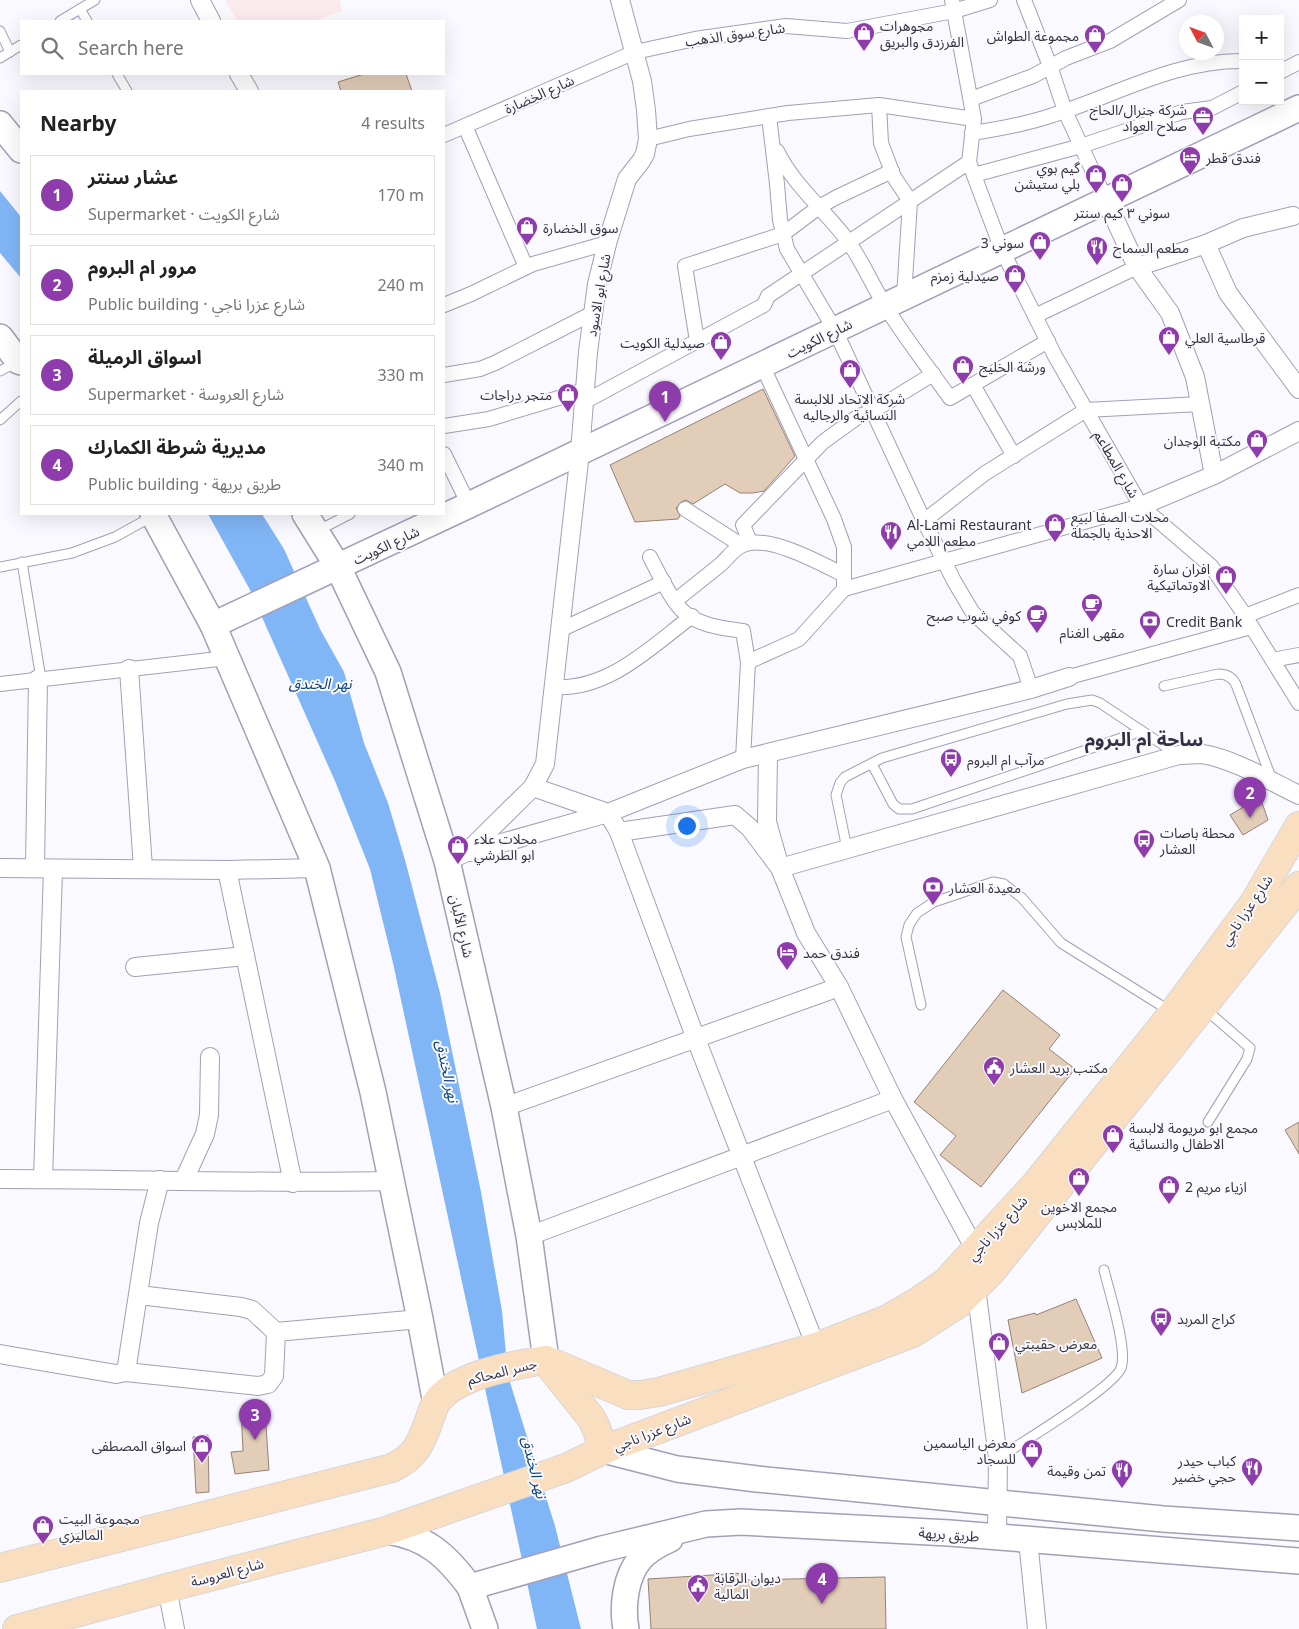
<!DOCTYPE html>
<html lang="en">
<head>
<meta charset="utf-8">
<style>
  :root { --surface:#fff; --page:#f2f2f2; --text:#222; --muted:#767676; --line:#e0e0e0; --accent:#8e3cab }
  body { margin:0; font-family:"Noto Sans","Noto Sans Arabic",sans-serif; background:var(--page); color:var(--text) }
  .controls { position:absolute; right:15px; top:15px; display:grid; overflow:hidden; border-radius:0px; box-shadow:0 5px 20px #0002 }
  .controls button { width:45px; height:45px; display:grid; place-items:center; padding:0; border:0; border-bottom:1px solid var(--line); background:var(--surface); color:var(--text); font:25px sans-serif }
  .compass { position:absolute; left:1179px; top:15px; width:45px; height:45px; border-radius:50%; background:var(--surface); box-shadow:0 5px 20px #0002; rotate:311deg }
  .you { position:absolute; left:686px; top:825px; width:18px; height:18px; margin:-12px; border:4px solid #fff; border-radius:50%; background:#1a73e8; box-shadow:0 0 0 8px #1a73e833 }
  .badge { display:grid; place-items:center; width:32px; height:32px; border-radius:50%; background:var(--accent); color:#fff; font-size:16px; font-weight:700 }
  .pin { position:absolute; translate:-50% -41px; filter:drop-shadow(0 1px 2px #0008) }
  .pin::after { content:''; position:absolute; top:26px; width:18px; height:15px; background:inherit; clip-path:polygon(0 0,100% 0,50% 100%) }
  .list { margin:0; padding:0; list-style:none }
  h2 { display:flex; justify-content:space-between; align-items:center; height:65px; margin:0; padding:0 20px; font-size:21px }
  h2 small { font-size:16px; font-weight:400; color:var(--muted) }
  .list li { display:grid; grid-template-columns:32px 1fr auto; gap:15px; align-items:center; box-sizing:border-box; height:80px; margin:0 10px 10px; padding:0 10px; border:1px solid var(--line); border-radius:0px }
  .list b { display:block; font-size:19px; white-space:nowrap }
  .list p { margin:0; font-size:16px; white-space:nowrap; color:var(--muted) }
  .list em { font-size:16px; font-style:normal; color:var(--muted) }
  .icon { flex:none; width:28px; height:28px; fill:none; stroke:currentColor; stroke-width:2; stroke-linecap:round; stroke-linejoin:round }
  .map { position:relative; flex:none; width:1299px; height:1629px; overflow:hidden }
  .search { position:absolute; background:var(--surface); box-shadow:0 5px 20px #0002; left:20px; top:20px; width:425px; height:55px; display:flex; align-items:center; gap:12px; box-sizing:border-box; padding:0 18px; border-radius:0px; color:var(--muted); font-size:19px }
  .panel { position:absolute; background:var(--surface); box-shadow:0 5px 20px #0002; left:20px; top:90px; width:425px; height:425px; border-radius:0px }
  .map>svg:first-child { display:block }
  .education { fill:#fcebed }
  .water { fill:#81b6f6 }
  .building { fill:#e2cdb9; stroke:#968271 }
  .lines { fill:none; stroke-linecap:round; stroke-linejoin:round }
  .service-casing { stroke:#a29fb7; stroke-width:11 }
  .pedestrian-casing { stroke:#a29fb7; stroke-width:16 }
  .minor-casing { stroke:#a29fb7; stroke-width:20 }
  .secondary-casing { stroke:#a29fb7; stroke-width:28 }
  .primary-casing { stroke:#d7d6d8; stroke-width:30 }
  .service { stroke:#fff; stroke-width:9 }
  .pedestrian { stroke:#fff; stroke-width:14 }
  .minor { stroke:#fff; stroke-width:18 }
  .secondary { stroke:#fff; stroke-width:25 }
  .primary { stroke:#f9dfbf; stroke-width:28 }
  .labels { text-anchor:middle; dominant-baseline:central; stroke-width:4; stroke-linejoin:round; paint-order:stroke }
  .poi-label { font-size:14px; fill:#35343e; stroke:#faf9ff; text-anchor:start }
  .street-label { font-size:14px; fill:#35343e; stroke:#faf9ff }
  .water-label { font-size:15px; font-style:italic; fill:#0e457e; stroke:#faf9ff }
  .district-label { font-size:19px; font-weight:bold; fill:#343044; stroke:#faf9ff }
</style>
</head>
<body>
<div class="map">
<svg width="1299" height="1629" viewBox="0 0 1299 1629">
  <rect width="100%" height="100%" fill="#faf9ff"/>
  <path class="education" d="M225,0H340L342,11L314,21H237Z"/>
  <g class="water">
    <path d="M0,191L21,217V278L0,253Z"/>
    <path d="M208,514H262L284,549L320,629L344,672L364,743L388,803L405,860L440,993L481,1192L502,1311L508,1376L555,1526L581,1629H537L393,963L370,869L335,781L249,588Z"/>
  </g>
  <g class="building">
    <path d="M364,74H406L412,91H341L338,82Z"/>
    <path d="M763,389L795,456L781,472L764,491L753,493H740L725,484L693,504L686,500L681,502L676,508L680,516L678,519L635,522L610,465Z"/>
    <path d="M1260,797L1268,820L1243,835L1230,815Z"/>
    <path d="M1003,990L1060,1035L1049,1049L1075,1069L981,1187L940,1155L956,1136L914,1102Z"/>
    <path d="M1299,1122V1154L1285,1130Z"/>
    <path d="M1076,1299L1102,1358L1022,1393L1008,1320L1035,1313L1036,1315Z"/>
    <path d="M241,1409L265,1411L269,1470L235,1474L231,1452L243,1451Z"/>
    <path d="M208,1435L209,1492L196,1493L193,1437Z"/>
    <path d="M744,1573V1580L885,1577L886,1629H651L648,1579Z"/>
  </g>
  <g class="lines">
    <g class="service-casing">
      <g id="service">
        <path d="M80,9L87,21"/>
        <path d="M60,21L95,0"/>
        <path d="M0,31L10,52"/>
        <path d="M0,58L21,45"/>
        <path d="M117,74L127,91"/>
        <path d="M0,371L17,362"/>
        <path d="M0,420L21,401"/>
        <path d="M317,531L350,514"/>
        <path d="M22,562L41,679"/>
        <path d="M0,567L72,553L115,537L153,516"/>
        <path d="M1164,686L1218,674C1227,674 1234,678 1237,687L1272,780"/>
        <path d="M872,764L893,804L899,809H912L1142,731"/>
        <path d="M847,849L836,795L840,783L845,777L882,758L1067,704L1092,700L1100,703L1178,755"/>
        <path d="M921,1005L906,937L909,925L917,913L934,902L993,882L1004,884L1022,898L1061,943L1170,1011"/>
        <path d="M1204,1008L1250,1048L1247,1059L1208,1122"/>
        <path d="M998,1458C1020,1444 1114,1387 1121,1368C1128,1350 1109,1291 1104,1270"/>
      </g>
    </g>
    <g class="pedestrian-casing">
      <g id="pedestrian">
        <path d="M952,0L974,119L969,162L1002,250L1055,356L1141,506L1211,566L1242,611L1299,703"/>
        <path d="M1024,0L1050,66L1065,111L1106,200"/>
        <path d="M1280,72L1299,62"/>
        <path d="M971,99L1033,76L1066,58L1110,41L1179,0"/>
        <path d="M879,105L881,143L894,177L910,201L904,297"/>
        <path d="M769,116L777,184L780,220L787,249L835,330L924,521L954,581L973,613L1020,656L1031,689"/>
        <path d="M465,126L526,267"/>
        <path d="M972,133C999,129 1027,124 1053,115C1116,95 1176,60 1243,61"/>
        <path d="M444,135L635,52L695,39L786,26L847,31L954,11L990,0"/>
        <path d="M648,139L689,129L788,113L879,105L974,119"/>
        <path d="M777,151C794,186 825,210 848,241C862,261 872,284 884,304C904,337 928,367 950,398L1048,341"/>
        <path d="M974,175L1081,146L1182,112L1212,108L1243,92"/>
        <path d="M444,305L471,294L533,264L607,243"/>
        <path d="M1035,316L1137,267"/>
        <path d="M697,341L685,266L783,234L819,207L837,197L892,171"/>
        <path d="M762,365L834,519L844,547V589"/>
        <path d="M444,375L480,369L495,363L593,313"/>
        <path d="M973,385L1014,456"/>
        <path d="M584,402L764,305L768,296L969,162"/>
        <path d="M444,426L489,419L585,390"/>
        <path d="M444,454L469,505"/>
        <path d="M685,509L741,545"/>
        <path d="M924,521L984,474L1086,410L1200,404"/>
        <path d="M750,542L743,525L823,442L859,416L873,411L933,374"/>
        <path d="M650,557C658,572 672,603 685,613C701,626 723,628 743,631L748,662L743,759"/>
        <path d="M675,601C690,589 705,577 720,565C727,559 734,548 743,545C768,534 820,563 844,575"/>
        <path d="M1245,616L1299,595"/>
        <path d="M560,630L664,582"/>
        <path d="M1272,660L1299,655"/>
        <path d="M748,662L799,639L844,589L1141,506"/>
        <path d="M1069,677L1251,627"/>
        <path d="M0,684L227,658"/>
        <path d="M553,687C608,691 651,647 692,616"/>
      </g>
    </g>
    <g class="minor-casing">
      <g id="minor">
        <path d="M200,0L211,21"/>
        <path d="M239,74L249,91"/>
        <path d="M1106,200L1137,267L1170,313L1195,377L1214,475"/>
        <path d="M1206,244L1228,293L1299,389"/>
        <path d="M1137,267L1206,244L1243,228L1293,216"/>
        <path d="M1141,506L1214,475L1299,431"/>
        <path d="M129,669L143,868"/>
        <path d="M768,754L767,822L780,868L806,933L839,987L893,1099L976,1251"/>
        <path d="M533,787L608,813L743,759L1031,689L1069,677"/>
        <path d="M619,832L735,815L750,828L780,868L1179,755C1186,755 1194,754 1202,754C1234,759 1270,781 1299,795"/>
        <path d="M470,852L608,813L619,832L696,1039L816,1347"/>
        <path d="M447,861L467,852L533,787L545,764L580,452L588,352L597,284L608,240L627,179L641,161L645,154L648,139L646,110L642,81L620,0"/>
        <path d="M0,868L227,870L317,868"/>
        <path d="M35,868L38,679"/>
        <path d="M227,870L293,1183"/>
        <path d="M135,967L245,956"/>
        <path d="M504,1107L839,987"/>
        <path d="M0,1179C131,1179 261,1184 392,1181"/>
        <path d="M43,1179L53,870"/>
        <path d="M184,1180L205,1134L209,1115L210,1057"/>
        <path d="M529,1236L893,1099"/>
        <path d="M976,1288L998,1458L997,1538"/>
        <path d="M276,1332L420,1319"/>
        <path d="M0,1354L116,1374L126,1372L258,1386L268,1384L274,1376L276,1332L252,1310L241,1307L139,1295"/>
        <path d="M126,1372L149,1223L160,1180"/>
        <path d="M1028,1540L1037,1629"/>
        <path d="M167,1588L175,1629"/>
      </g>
    </g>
    <g class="secondary-casing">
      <g id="secondary">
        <path d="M0,124L21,150"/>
        <path d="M0,337L18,361L21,362"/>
        <path d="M153,514L213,625L317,868L373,1092L420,1319L436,1404"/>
        <path d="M305,514L338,567L388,672L447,861L504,1107L529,1236L546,1360"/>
        <path d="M213,625L469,505L1299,108"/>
        <path d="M603,1450L677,1469L757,1479L1163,1519L1299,1528"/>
        <path d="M386,1531C427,1537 446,1555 470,1587L602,1549L706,1524L741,1522L949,1533L1299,1561"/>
        <path d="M470,1587L485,1629"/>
        <path d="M626,1629C622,1607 625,1576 641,1558C649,1549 659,1544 670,1539"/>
      </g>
    </g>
    <g class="primary-casing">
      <g id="primary">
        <path d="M546,1360L628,1395H640L659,1392L816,1347L888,1319L917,1302L945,1283L1035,1185L1173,1013L1254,903L1299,826"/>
        <path d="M548,1364L592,1419L597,1430L603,1450"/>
        <path d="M0,1568L392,1468C416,1456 420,1445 429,1421C431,1415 433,1408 436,1403C454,1375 514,1365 546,1360"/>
        <path d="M17,1629L167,1588L386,1531L566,1468L603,1450L913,1333L958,1304L991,1272L1299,886"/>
      </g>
    </g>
    <use href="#service" class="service"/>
    <use href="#pedestrian" class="pedestrian"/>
    <use href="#minor" class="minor"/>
    <use href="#secondary" class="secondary"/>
    <use href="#primary" class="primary"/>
  </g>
  <defs>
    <g id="shop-pin" transform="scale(1.125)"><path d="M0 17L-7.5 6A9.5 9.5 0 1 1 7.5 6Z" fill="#8e3cab" stroke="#faf9ff"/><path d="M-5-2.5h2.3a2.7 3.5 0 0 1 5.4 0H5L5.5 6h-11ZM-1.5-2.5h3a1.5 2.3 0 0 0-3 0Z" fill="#fff"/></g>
    <g id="office-pin" transform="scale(1.125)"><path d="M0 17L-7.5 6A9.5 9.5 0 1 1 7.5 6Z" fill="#8e3cab" stroke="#faf9ff"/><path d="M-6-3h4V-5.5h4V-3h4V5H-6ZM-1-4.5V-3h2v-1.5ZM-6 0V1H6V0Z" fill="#fff"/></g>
    <g id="hotel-pin" transform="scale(1.125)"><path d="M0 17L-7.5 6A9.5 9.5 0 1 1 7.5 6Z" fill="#8e3cab" stroke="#faf9ff"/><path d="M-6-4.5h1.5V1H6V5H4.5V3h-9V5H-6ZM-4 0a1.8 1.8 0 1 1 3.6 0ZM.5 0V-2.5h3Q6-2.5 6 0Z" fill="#fff"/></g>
    <g id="restaurant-pin" transform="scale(1.125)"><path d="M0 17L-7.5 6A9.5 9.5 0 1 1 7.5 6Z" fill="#8e3cab" stroke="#faf9ff"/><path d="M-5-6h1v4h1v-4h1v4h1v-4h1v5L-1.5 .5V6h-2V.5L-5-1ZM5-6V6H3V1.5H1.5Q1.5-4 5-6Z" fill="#fff"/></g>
    <g id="cafe-pin" transform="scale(1.125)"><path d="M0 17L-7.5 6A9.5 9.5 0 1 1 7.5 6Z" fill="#8e3cab" stroke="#faf9ff"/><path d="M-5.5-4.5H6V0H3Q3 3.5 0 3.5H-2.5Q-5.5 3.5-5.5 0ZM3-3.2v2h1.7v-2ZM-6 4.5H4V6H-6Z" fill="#fff"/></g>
    <g id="bank-pin" transform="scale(1.125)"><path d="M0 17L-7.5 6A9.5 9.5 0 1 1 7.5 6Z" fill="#8e3cab" stroke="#faf9ff"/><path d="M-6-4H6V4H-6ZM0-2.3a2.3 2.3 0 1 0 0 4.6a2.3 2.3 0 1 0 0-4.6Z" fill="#fff"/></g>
    <g id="bus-pin" transform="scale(1.125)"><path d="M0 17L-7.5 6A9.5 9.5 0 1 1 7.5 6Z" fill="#8e3cab" stroke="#faf9ff"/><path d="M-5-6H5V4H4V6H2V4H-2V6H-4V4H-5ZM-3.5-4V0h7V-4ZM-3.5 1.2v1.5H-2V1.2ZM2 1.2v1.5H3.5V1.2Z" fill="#fff"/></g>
    <g id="civic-pin" transform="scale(1.125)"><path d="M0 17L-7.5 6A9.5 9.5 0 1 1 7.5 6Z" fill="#8e3cab" stroke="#faf9ff"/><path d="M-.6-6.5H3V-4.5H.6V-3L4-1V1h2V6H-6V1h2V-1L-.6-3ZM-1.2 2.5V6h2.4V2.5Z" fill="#fff"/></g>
  </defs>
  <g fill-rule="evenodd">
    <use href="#shop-pin" x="864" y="33"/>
    <use href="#shop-pin" x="1095" y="35"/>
    <use href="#office-pin" x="1203" y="117"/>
    <use href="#hotel-pin" x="1190" y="157"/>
    <use href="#shop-pin" x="1096" y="175"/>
    <use href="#shop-pin" x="1122" y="184"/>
    <use href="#shop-pin" x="527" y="227"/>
    <use href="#shop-pin" x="1040" y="242"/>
    <use href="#restaurant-pin" x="1097" y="247"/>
    <use href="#shop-pin" x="1015" y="275"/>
    <use href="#shop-pin" x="1169" y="337"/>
    <use href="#shop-pin" x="721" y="342"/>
    <use href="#shop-pin" x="963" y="366"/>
    <use href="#shop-pin" x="850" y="370"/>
    <use href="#shop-pin" x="568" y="394"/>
    <use href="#shop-pin" x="1257" y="440"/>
    <use href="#shop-pin" x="1055" y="524"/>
    <use href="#restaurant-pin" x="891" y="532"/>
    <use href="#shop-pin" x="1226" y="576"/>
    <use href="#cafe-pin" x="1092" y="604"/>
    <use href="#cafe-pin" x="1037" y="615"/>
    <use href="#bank-pin" x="1150" y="621"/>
    <use href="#bus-pin" x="951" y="759"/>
    <use href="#bus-pin" x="1144" y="840"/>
    <use href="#shop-pin" x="458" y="846"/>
    <use href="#bank-pin" x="933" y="887"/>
    <use href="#hotel-pin" x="787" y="952"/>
    <use href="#civic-pin" x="994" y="1067"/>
    <use href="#shop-pin" x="1113" y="1135"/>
    <use href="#shop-pin" x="1079" y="1178"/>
    <use href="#shop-pin" x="1169" y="1186"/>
    <use href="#bus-pin" x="1161" y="1318"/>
    <use href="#shop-pin" x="999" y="1343"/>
    <use href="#shop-pin" x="202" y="1445"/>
    <use href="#shop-pin" x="1032" y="1450"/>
    <use href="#restaurant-pin" x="1252" y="1468"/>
    <use href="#restaurant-pin" x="1122" y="1470"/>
    <use href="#shop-pin" x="43" y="1526"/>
    <use href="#civic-pin" x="698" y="1585"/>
  </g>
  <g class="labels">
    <g class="poi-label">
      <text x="880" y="25">مجوهرات<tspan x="880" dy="16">الفرزدق والبريق</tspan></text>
      <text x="1079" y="35" text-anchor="end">مجموعة الطواش</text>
      <text x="1187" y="109" text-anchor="end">شركة جنرال/الحاج<tspan x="1187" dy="16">صلاح العواد</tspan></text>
      <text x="1206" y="157">فندق قطر</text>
      <text x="1080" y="167" text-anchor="end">گيم بوي<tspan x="1080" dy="16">بلي ستيشن</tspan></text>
      <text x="1122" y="212" text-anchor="middle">سوني ٣ كيم سنتر</text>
      <text x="543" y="227">سوق الخضارة</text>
      <text x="1024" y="242" text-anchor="end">سوني 3</text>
      <text x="1113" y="247">مطعم السماح</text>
      <text x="999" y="275" text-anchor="end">صيدلية زمزم</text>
      <text x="1185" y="337">قرطاسية العلي</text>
      <text x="705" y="342" text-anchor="end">صيدلية الكويت</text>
      <text x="979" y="366">ورشة الخليج</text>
      <text x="552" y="394" text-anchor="end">متجر دراجات</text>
      <text x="850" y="398" text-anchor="middle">شركة الاتحاد للالبسة<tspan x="850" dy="16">النسائية والرجاليه</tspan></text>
      <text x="1241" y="440" text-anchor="end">مكتبة الوجدان</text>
      <text x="1071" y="516">محلات الصفا لبيع<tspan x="1071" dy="16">الاحذية بالجملة</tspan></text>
      <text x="907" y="524">Al-Lami Restaurant<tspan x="907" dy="16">مطعم اللامي</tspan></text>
      <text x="1210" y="568" text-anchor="end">افران سارة<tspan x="1210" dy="16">الاوتماتيكية</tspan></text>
      <text x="1021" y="615" text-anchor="end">كوفي شوب صبح</text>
      <text x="1166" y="621">Credit Bank</text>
      <text x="1092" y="632" text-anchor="middle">مقهى الغنام</text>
      <text x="967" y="759">مرآب ام البروم</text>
      <text x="1160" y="832">محطة باصات<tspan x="1160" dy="16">العشار</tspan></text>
      <text x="474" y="838">محلات علاء<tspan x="474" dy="16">ابو الطرشي</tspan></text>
      <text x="949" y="887">معيدة العشار</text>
      <text x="803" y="952">فندق حمد</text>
      <text x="1010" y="1067">مكتب بريد العشار</text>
      <text x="1129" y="1127">مجمع ابو مريومة لالبسة<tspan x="1129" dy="16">الاطفال والنسائية</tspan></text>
      <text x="1185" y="1186">ازياء مريم 2</text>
      <text x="1079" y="1206" text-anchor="middle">مجمع الاخوين<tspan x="1079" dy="16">للملابس</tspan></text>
      <text x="1177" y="1318">كراج المربد</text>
      <text x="1015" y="1343">معرض حقيبتي</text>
      <text x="1016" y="1442" text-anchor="end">معرض الياسمين<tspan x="1016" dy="16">للسجاد</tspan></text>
      <text x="186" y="1445" text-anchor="end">اسواق المصطفى</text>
      <text x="1236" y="1460" text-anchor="end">كباب حيدر<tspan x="1236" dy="16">حجي خضير</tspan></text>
      <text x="1106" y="1470" text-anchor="end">تمن وقيمة</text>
      <text x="59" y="1518">مجموعة البيت<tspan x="59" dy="16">الماليزي</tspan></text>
      <text x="714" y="1577">ديوان الرقابة<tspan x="714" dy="16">المالية</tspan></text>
    </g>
    <g class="street-label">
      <text transform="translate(735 34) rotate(-8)">شارع سوق الذهب</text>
      <text transform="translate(539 94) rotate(-24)">شارع الخضارة</text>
      <text transform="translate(598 295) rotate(-80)">شارع ابو الاسود</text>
      <text transform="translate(819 338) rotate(-26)">شارع الكويت</text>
      <text transform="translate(1117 464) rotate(60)">شارع المطاعم</text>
      <text transform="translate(386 545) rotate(-25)">شارع الكويت</text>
      <text transform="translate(1246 910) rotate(-56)">شارع عزرا ناجي</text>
      <text transform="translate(462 926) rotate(77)">شارع الألبان</text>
      <text transform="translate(997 1228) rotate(-48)">شارع عزرا ناجي</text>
      <text transform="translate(502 1371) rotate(-14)">جسر المحاكم</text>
      <text transform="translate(652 1432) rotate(-21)">شارع عزرا ناجي</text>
      <text transform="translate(949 1534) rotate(4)">طريق بريهة</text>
      <text transform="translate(227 1572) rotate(-15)">شارع العروسة</text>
    </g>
    <g class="water-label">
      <text x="320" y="683">نهر الخندق</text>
      <text transform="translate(448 1071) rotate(78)">نهر الخندق</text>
      <text transform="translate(535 1467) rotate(76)">نهر الخندق</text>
    </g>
    <g class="district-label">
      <text x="1144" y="739">ساحة ام البروم</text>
    </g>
  </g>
</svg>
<div class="controls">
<button>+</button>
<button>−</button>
</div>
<svg class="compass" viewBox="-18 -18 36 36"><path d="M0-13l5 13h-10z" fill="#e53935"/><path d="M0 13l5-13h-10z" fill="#767676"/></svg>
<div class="you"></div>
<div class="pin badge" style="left:665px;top:422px">1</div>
<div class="pin badge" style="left:1250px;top:818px">2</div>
<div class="pin badge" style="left:255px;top:1440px">3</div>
<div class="pin badge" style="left:822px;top:1604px">4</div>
<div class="search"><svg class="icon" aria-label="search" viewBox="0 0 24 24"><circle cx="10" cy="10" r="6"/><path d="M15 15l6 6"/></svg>Search here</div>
<section class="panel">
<h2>Nearby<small>4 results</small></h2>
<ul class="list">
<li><span class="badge">1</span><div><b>عشار سنتر</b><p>Supermarket · شارع الكويت</p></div><em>170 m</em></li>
<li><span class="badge">2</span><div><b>مرور ام البروم</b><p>Public building · شارع عزرا ناجي</p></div><em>240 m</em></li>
<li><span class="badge">3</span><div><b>اسواق الرميلة</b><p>Supermarket · شارع العروسة</p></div><em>330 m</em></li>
<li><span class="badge">4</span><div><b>مديرية شرطة الكمارك</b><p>Public building · طريق بريهة</p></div><em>340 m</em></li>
</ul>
</section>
</div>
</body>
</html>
